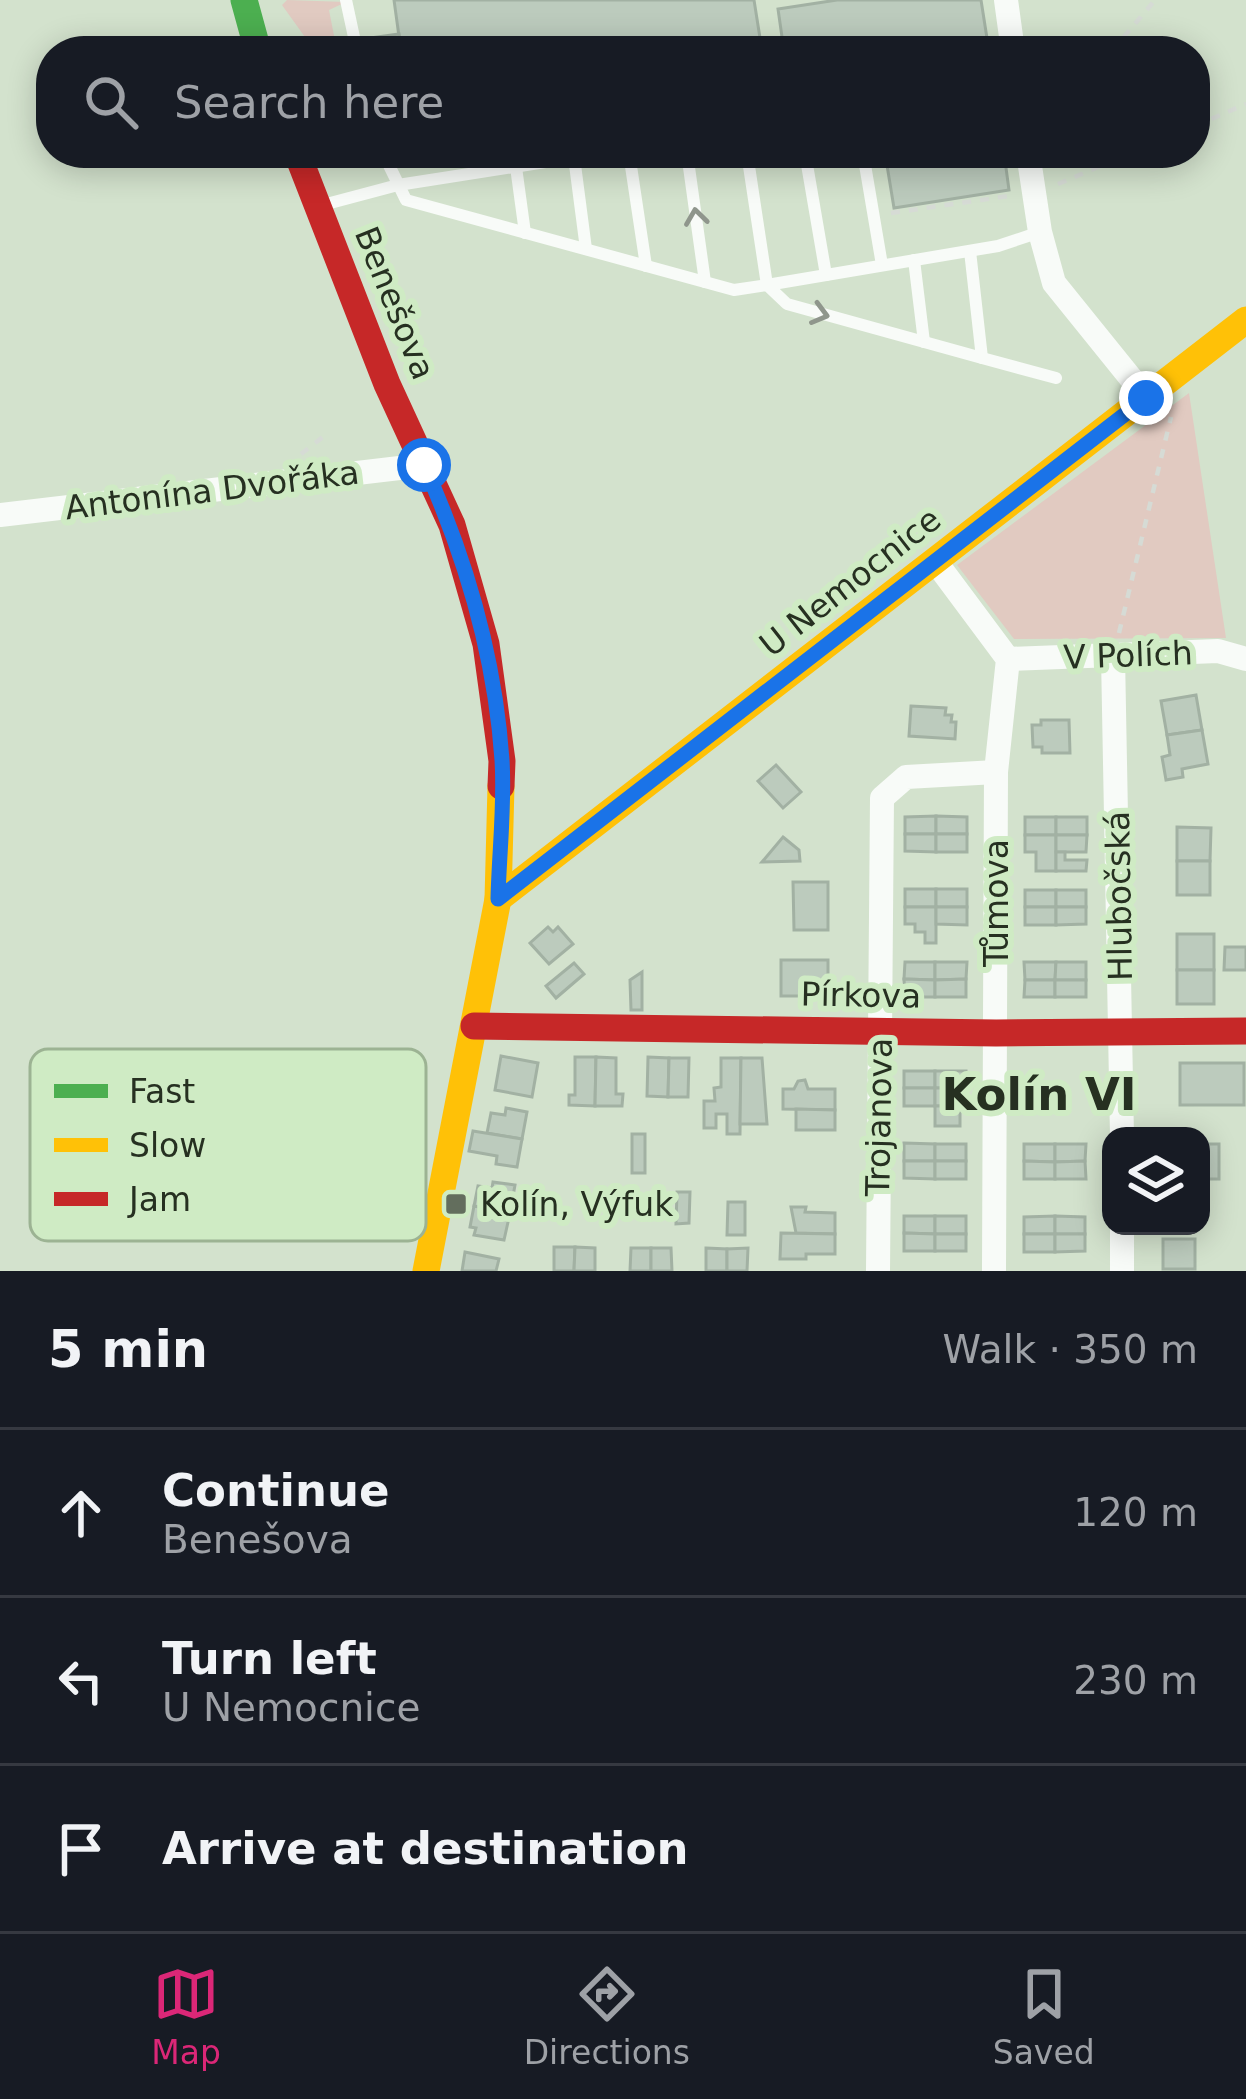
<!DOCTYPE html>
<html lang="en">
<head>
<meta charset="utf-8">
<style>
  :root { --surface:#171b24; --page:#20242c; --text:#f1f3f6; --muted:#9ea1a6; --line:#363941; --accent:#db2777 }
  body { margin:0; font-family:"DejaVu Sans",sans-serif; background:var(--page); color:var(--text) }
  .controls { position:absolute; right:36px; bottom:36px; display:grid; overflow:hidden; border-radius:24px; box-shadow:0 6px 30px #0003 }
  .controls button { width:108px; height:108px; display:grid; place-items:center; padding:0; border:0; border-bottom:3px solid var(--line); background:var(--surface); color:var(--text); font:60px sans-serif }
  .stop { position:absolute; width:36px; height:36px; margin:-27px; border:9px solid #1a73e8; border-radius:50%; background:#fff }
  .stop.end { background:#1a73e8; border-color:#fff; box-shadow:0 3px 12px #0008 }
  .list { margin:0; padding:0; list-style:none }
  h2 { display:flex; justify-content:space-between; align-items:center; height:156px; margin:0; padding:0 48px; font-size:51px }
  h2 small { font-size:39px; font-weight:400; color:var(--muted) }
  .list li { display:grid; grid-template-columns:78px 1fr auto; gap:36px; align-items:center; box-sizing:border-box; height:168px; padding:0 48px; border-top:3px solid var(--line) }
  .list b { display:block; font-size:45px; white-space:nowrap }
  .list p { margin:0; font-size:39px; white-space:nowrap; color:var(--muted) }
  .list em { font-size:39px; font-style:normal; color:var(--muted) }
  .icon { flex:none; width:66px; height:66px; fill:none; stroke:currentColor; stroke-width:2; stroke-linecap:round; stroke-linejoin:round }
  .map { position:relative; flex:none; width:1246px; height:1271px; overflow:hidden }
  .search { position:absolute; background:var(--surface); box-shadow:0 6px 30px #0003; left:36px; right:36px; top:36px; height:132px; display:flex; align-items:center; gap:30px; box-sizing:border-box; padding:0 42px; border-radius:48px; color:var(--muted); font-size:45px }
  .sheet { height:660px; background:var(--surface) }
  nav { display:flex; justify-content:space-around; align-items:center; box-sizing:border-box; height:168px; border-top:3px solid var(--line); background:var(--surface); font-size:33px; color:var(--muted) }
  nav a { display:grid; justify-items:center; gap:6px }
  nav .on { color:var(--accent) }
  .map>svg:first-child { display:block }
  .green { fill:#e1cac1 }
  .building { fill:#bccbbd; stroke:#a2b1a3; stroke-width:3 }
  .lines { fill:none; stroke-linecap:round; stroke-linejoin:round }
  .path { stroke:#d6dbd5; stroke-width:4.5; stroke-dasharray:9 9; stroke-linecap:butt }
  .lane { stroke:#f8fbf8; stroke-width:12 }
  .street { stroke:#f8fbf8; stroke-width:24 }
  .fast { stroke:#4caf50; stroke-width:27 }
  .slow { stroke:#ffc107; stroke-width:27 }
  .jam { stroke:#c62828; stroke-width:27 }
  .oneway { stroke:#8f968c }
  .route { stroke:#1a73e8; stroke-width:15 }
  .poi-dot { fill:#636e5d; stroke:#cfebc4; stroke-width:4.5 }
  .labels { text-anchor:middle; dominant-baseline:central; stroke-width:12; stroke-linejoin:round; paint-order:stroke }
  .street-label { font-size:33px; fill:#263021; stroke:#cfebc4 }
  .poi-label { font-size:33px; fill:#263021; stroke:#cfebc4; text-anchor:start }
  .district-label { font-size:45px; font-weight:bold; fill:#263021; stroke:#cfebc4 }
  .key { fill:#cfebc4; stroke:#9cb393; stroke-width:3 }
  .key-label { font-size:33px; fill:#263021 }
</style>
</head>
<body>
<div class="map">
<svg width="1246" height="1271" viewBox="0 0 1246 1271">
  <rect width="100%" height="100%" fill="#d3e2cd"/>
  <g class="green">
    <path d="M287,0L346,2L329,10L337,51H315L282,5Z"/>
    <path d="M1189,393L1226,638L1014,639L957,565Z"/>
  </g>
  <g class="building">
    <path d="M394,0H754L760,38L723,43L724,51H401Z"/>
    <path d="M837,0H981L989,51H784L778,9Z"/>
    <path d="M399,34L401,51H372L370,38Z"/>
    <path d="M885,153H1004L1009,190L894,208Z"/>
    <path d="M1196,695L1202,730L1167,735L1161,701Z"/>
    <path d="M911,706L946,708L945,715H952L951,722H956L955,739L909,736Z"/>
    <path d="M1041,720H1069L1070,753H1042V747H1033L1032,725H1041Z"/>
    <path d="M1202,730L1208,764L1182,769L1183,777L1166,780L1162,757L1170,755L1167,735Z"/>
    <path d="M776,765L801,792L783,808L758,781Z"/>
    <path d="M936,816V834H905V817Z"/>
    <path d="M936,816L967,817V834H936Z"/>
    <rect x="1025" y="817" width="31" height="18"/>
    <rect x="1056" y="817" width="31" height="18"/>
    <path d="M1177,827L1211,828L1210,861H1177Z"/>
    <path d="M905,834H936V852L905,851Z"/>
    <rect x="936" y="834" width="31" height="18"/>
    <path d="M1025,835H1056V871H1036V852H1025Z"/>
    <path d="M1056,835H1087L1086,852H1056Z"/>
    <path d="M783,837L799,850L800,861L762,862Z"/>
    <path d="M1056,852H1065V860H1087L1086,871H1056Z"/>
    <rect x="1177" y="861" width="33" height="34"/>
    <path d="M793,882H828V930H794Z"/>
    <rect x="905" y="889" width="31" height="18"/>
    <rect x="936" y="889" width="31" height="18"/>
    <rect x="1025" y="890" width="31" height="17"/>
    <rect x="1056" y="890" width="30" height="17"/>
    <path d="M905,907H936V943H925V932H915V924H905Z"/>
    <path d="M936,907H967V925L936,924Z"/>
    <rect x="1025" y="907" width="31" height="18"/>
    <path d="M1056,907H1086V924L1056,925Z"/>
    <path d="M548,927L553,932L558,927L573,944L549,964L530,943Z"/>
    <rect x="1177" y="934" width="37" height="36"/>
    <path d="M1225,947H1246V970H1224Z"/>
    <rect x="781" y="960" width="47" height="36"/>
    <path d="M905,962H935V980L904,979Z"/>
    <path d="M935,962H967L966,979L935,980Z"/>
    <path d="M1024,962H1056L1055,980H1025Z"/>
    <path d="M1056,962H1086V980H1055Z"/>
    <path d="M574,963L584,974L556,998L546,986Z"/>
    <rect x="1177" y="970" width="37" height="34"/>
    <path d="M642,972V1010H631L630,980Z"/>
    <path d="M904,979L935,980V997H905Z"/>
    <path d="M966,979V997H935V980Z"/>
    <path d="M1025,980H1055V997H1024Z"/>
    <rect x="1055" y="980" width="31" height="17"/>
    <path d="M501,1056L538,1063L532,1097L495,1090Z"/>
    <path d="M575,1057H596L595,1106L569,1105V1095H575Z"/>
    <path d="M596,1057L616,1058V1094H623L622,1106H595Z"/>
    <path d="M648,1057L669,1058L668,1097L647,1096Z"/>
    <path d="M669,1058H689L688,1097H668Z"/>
    <path d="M721,1058H741L740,1134H727V1114H716V1128H704V1101H715L714,1088L721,1087Z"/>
    <path d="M741,1058H762L767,1124H740Z"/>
    <rect x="1180" y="1063" width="64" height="42"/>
    <rect x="904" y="1071" width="31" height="17"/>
    <rect x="935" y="1071" width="31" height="17"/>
    <path d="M805,1080L808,1089H835V1110L783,1109V1089H794L798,1081Z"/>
    <rect x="904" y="1088" width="31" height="18"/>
    <rect x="935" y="1088" width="31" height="18"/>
    <rect x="935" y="1106" width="25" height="20"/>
    <path d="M506,1108L527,1112L522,1139L487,1133L491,1113L505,1115Z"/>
    <path d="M796,1109L835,1110V1130H796Z"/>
    <path d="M473,1131L522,1139L517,1167L496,1164L497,1156L469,1151Z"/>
    <rect x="632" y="1134" width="13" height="39"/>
    <path d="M904,1143L935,1144V1161H904Z"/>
    <rect x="935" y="1144" width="31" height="17"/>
    <path d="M1024,1144H1055V1162L1024,1161Z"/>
    <path d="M1055,1144H1086L1085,1161L1055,1162Z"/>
    <rect x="1201" y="1144" width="18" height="35"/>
    <path d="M904,1161H935V1179L904,1178Z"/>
    <rect x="935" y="1161" width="31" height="18"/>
    <path d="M1024,1161L1055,1162V1179H1024Z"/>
    <path d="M1085,1161L1086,1179H1055V1162Z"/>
    <path d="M493,1182L515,1185L510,1213L474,1206L478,1186L492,1188Z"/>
    <path d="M677,1192H690L689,1223L676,1224Z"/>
    <path d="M728,1202H745V1235H727Z"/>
    <path d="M474,1206L510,1213L504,1240L474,1235L476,1228L470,1227Z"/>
    <path d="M791,1207H806L805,1212L835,1213V1234L796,1233Z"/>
    <path d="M904,1216H935V1234L904,1233Z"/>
    <rect x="935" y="1216" width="31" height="18"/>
    <path d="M1055,1216V1234H1024V1217Z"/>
    <path d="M1055,1216L1085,1217V1234H1055Z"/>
    <path d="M781,1233L835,1234V1254H806V1259H780Z"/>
    <path d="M904,1233L935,1234V1251H904Z"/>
    <rect x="935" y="1234" width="31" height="17"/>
    <rect x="1024" y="1234" width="31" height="18"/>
    <path d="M1055,1234H1085V1251L1055,1252Z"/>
    <rect x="1163" y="1239" width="32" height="30"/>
    <path d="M554,1247H575L574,1271H554Z"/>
    <path d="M575,1247L595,1248V1271H574Z"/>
    <path d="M631,1248H651V1271H630Z"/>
    <path d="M651,1248H671L672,1271H651Z"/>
    <path d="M706,1248L727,1249V1271H706Z"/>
    <path d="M748,1248L747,1271H727V1249Z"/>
    <path d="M465,1252L499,1259L496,1271H462Z"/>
  </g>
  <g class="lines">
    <g class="path">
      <path d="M729,51V47L777,39L779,51"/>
      <path d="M1112,51L1155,0"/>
      <path d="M1195,126L1246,104"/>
      <path d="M334,155L341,153"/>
      <path d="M1058,184L1131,153"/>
      <path d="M891,213L1009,196"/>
      <path d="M301,454L324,436"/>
      <path d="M1119,633L1171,417"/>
    </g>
    <g class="lane">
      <path d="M346,0L357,51"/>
      <path d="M383,153L406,200L734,290L767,285L787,304L982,358L970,251"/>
      <path d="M629,153L646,266"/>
      <path d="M687,153L705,282"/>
      <path d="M747,153L767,285L998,246L1040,232"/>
      <path d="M805,153L826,275"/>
      <path d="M863,153L882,265"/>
      <path d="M574,157L586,249"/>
      <path d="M516,167L525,233"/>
      <path d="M319,206L398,185L603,153"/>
      <path d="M914,260L924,342"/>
      <path d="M982,358L1056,378"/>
    </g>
    <g class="street">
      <path d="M1006,0L1013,51"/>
      <path d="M1028,153L1040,232L1054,283L1146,397"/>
      <path d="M0,515L425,465"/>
      <path d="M935,561L1008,659L996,772L994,1271"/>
      <path d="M1113,656L1122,1136"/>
      <path d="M1008,659L1218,651L1246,659"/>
      <path d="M1122,1226V1271"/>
      <path d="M878,1271L882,798L906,777L996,772"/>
    </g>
    <path class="fast" d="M244,0L258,51"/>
    <g class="slow">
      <path d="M498,899L1246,320"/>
      <path d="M426,1271L498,899L501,786"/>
    </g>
    <g class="jam">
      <path d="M297,153L387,384L452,525L486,644L502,761L501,786"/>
      <path d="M474,1026L996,1033L1246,1031"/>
    </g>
  </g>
  <defs><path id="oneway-chevron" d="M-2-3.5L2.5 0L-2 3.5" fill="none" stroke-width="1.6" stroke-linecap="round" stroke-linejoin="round" transform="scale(3)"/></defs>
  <g class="oneway">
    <use href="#oneway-chevron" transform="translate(696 217) rotate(-98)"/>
    <use href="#oneway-chevron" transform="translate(820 314) rotate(15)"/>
  </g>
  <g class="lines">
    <path class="route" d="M424,465C466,558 495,657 502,760C505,805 499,853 498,899L1146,398"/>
  </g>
  <rect class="poi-dot" x="444" y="1192" width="24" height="24" rx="6"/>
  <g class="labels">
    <g class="street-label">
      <text transform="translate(395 303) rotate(68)">Benešova</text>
      <text transform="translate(212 490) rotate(-7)">Antonína Dvořáka</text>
      <text transform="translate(850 582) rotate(-38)">U Nemocnice</text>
      <text transform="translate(1128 655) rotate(-2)">V Polích</text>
      <text transform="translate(1119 896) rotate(-91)">Hlubočská</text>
      <text transform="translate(996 903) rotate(-90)">Tůmova</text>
      <text transform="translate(861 995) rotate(1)">Pírkova</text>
      <text transform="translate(879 1117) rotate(-89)">Trojanova</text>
    </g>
    <g class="poi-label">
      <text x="480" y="1204">Kolín, Výfuk</text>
    </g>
    <g class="district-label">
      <text x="1039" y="1094">Kolín VI</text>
    </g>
  </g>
  <rect x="30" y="1049" width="396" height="192" rx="18" class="key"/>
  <rect x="54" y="1084" width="54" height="14" fill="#4caf50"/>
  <rect x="54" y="1138" width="54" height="14" fill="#ffc107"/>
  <rect x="54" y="1192" width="54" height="14" fill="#c62828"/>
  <g class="key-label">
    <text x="129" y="1103">Fast</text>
    <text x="129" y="1157">Slow</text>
    <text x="129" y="1211">Jam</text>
  </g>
</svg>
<div class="controls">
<button><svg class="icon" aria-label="layers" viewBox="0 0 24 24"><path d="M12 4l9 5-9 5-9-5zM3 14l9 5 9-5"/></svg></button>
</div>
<div class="stop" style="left:424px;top:465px"></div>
<div class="stop end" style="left:1146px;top:398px"></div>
<div class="search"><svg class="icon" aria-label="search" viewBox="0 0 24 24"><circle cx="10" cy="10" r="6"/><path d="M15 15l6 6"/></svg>Search here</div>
</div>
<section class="sheet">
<h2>5 min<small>Walk · 350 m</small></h2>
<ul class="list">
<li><svg class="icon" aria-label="ahead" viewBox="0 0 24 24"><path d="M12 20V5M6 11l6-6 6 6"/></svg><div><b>Continue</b><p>Benešova</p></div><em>120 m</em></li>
<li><svg class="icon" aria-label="left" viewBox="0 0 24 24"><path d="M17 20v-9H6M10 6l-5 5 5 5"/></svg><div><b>Turn left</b><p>U Nemocnice</p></div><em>230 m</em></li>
<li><svg class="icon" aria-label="arrive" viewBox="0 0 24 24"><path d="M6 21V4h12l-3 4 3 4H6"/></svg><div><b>Arrive at destination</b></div></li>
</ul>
</section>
<nav>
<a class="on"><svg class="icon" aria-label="map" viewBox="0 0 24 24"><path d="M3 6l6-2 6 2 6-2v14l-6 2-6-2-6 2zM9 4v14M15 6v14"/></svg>Map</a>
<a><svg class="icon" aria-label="directions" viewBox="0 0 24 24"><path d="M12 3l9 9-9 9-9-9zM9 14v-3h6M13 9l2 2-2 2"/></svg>Directions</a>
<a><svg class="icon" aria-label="saved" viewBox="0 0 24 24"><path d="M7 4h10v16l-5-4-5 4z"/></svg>Saved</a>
</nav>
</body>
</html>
